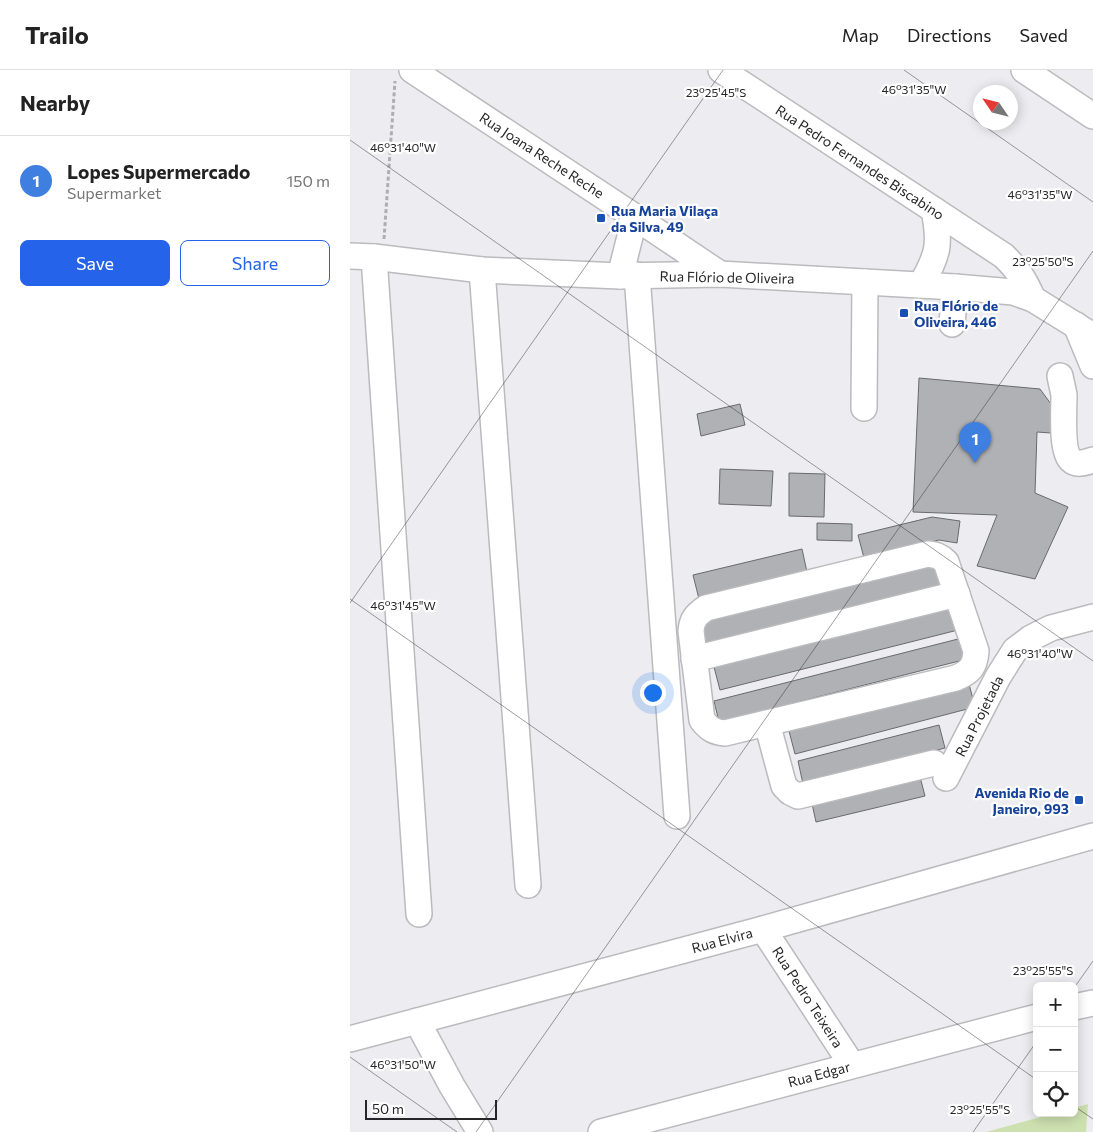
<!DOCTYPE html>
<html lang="en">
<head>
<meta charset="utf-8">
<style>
  :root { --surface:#fff; --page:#f2f2f2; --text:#222; --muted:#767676; --line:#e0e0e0; --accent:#2563eb }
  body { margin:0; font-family:Commissioner,sans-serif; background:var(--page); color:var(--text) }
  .controls { position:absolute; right:15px; bottom:15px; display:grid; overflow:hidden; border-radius:8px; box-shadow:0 2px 12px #0003 }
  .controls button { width:45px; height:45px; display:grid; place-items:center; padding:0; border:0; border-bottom:1px solid var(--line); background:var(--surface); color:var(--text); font:25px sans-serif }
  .compass { position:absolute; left:623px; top:15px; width:45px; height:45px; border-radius:50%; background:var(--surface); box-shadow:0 2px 12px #0003; rotate:305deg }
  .scale { position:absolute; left:15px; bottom:12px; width:132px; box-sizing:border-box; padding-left:5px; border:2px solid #272729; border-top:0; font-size:14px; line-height:18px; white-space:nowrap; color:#272729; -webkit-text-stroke:4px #fff; paint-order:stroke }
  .you { position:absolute; left:302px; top:622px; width:18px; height:18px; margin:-12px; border:4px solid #fff; border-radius:50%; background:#1a73e8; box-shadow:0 0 0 8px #1a73e833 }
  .badge { display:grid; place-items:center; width:32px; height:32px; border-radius:50%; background:var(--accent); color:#fff; font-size:16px; font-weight:700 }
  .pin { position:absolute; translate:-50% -41px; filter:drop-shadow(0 1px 2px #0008) }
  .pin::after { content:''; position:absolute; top:26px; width:18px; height:15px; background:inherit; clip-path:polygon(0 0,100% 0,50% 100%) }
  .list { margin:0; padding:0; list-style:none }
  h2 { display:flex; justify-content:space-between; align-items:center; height:65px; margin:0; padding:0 20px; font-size:21px }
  h2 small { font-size:16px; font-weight:400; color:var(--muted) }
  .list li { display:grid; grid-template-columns:32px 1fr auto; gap:15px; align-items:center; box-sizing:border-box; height:90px; padding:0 20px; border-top:1px solid var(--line) }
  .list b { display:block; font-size:19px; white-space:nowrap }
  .list p { margin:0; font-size:16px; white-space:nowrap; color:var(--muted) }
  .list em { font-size:16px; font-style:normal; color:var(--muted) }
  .actions { display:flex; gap:10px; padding:15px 20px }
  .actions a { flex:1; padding:11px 0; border:1px solid var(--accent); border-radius:8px; text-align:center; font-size:18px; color:var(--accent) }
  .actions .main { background:var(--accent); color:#fff }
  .icon { flex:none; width:28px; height:28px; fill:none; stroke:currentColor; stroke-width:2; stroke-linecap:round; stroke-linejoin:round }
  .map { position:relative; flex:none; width:743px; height:1062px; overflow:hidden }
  header { display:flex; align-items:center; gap:30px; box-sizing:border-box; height:70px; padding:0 25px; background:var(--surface); border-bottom:1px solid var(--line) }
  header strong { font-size:24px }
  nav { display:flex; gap:28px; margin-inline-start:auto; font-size:18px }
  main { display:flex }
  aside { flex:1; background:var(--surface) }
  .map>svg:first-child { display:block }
  .green { fill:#cde0af }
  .building { fill:#b0b1b5; stroke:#696a6d }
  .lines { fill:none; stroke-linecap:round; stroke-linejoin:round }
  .minor-casing { stroke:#bbbbbf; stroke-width:28 }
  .path { stroke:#aeaeb2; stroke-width:3; stroke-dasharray:4 2.5; stroke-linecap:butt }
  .minor { stroke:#fff; stroke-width:25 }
  .ticks { fill:none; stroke:#272729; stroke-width:1; stroke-opacity:0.45 }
  .transit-dot { fill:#1a4fb4; stroke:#fff; stroke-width:2 }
  .labels { text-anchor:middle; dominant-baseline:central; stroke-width:4.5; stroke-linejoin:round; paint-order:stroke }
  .street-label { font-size:14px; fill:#272729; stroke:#fff }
  .transit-label { font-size:14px; font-weight:bold; fill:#164399; stroke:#fff; text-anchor:start }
  .ticks-label { font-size:12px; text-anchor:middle; fill:#272729; stroke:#fff; stroke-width:4.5; stroke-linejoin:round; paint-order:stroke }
</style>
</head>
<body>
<header>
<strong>Trailo</strong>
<nav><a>Map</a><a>Directions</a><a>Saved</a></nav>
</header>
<main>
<aside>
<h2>Nearby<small></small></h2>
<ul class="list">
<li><span class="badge" style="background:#3f7fe0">1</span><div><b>Lopes Supermercado</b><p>Supermarket</p></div><em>150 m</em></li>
</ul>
<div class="actions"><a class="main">Save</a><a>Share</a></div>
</aside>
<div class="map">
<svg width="743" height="1062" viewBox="0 0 743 1062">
  <rect width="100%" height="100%" fill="#ededf1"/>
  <path class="green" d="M738,1034L736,1062H636L705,1043H724V1038Z"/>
  <g class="building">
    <path d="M569,308L690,319L701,334V363L687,362L685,423L718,437L685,509L627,496L647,445L563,442Z"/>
    <path d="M390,334L395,355L351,366L347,344Z"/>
    <path d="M370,399L423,401L421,436L369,434Z"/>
    <path d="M439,403L475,404L474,447L439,446Z"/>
    <path d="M582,447L610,451L607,473L589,470L514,488L508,465Z"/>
    <path d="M467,453L502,454V471L467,470Z"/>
    <path d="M452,479L457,502L349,529L343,505Z"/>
    <path d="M586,493L592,516L350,577L344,554Z"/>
    <path d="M606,536L612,559L370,620L364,597Z"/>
    <path d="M612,568L617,589L369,652L364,631Z"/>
    <path d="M619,614L625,637L445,684L439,661Z"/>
    <path d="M589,655L595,678L453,714L448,691Z"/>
    <path d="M569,703L575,726L466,752L461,729Z"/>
  </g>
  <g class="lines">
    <g class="minor-casing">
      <g id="minor">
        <path d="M62,0L285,147L370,204"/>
        <path d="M371,0L654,186C669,201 674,209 683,229"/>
        <path d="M674,0L743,46"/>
        <path d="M0,186L24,187L132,200L270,206L370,204L605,217L663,222L683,229L743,266"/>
        <path d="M24,187L69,844"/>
        <path d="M132,200L178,815"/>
        <path d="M287,205L327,746"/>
        <path d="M270,206L285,147"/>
        <path d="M571,215C588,185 591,175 584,140"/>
        <path d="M602,254L605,217"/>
        <path d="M726,255L743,296"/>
        <path d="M710,306C711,312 713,319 714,325C714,339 711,381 721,390C727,396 736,392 743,390"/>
        <path d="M514,338L515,212"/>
        <path d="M578,484C586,485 590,486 596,492L626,581C625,597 620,602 606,608L375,663C364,662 359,659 352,650L341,561C342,549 346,545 356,538Z"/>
        <path d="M344,589L607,524"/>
        <path d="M417,653L434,716L440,722L448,726L584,693"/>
        <path d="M596,708L648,607L665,580L681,568L701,558L743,547"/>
        <path d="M413,859L502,995"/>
        <path d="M724,937L743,933"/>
        <path d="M67,951L102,1016L130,1062"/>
        <path d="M0,969L413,859L743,766"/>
        <path d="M251,1062L687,947"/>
      </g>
    </g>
    <path class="path" d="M34,169L45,11"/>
    <use href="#minor" class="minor"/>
  </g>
  <path class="ticks" d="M554,0L743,132M0,70L743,591M0,529L687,1010M0,533L373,0M724,918L743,891M0,987L107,1062M724,1036L743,1049M126,1062L743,181M623,1062L687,971"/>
  <g class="transit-dot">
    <rect x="246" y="143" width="10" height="10" rx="2.5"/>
    <rect x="549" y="238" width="10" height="10" rx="2.5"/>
    <rect x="724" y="725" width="10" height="10" rx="2.5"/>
  </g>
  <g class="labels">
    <g class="street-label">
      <text transform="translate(192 85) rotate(33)">Rua Joana Reche Reche</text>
      <text transform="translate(510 92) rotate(33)">Rua Pedro Fernandes Biscabino</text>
      <text transform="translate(377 207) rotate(1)">Rua Flório de Oliveira</text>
      <text transform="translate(629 646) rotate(-63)">Rua Projetada</text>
      <text transform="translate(372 870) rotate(-15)">Rua Elvira</text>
      <text transform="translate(458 927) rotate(57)">Rua Pedro Teixeira</text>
      <text transform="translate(469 1004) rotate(-15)">Rua Edgar</text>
    </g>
    <g class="transit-label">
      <text x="261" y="140">Rua Maria Vilaça<tspan x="261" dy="16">da Silva, 49</tspan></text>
      <text x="564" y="235">Rua Flório de<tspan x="564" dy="16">Oliveira, 446</tspan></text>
      <text x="719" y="722" text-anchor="end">Avenida Rio de<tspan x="719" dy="16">Janeiro, 993</tspan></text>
    </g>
  </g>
  <g class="ticks-label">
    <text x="564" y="24">46°31'35"W</text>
    <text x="366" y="27">23°25'45"S</text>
    <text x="53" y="82">46°31'40"W</text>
    <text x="690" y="129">46°31'35"W</text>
    <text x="693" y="196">23°25'50"S</text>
    <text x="53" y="540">46°31'45"W</text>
    <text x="690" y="588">46°31'40"W</text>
    <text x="693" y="905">23°25'55"S</text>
    <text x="53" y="999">46°31'50"W</text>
    <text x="630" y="1044">23°25'55"S</text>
  </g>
</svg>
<div class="controls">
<button>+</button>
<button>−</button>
<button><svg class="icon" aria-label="locate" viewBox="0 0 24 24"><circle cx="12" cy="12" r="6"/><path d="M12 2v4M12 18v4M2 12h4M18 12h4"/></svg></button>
</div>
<svg class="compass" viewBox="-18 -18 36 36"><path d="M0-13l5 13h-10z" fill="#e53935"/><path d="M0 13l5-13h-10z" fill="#767676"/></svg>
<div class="scale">50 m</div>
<div class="you"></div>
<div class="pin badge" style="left:625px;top:393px;background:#3f7fe0">1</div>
</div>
</main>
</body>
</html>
